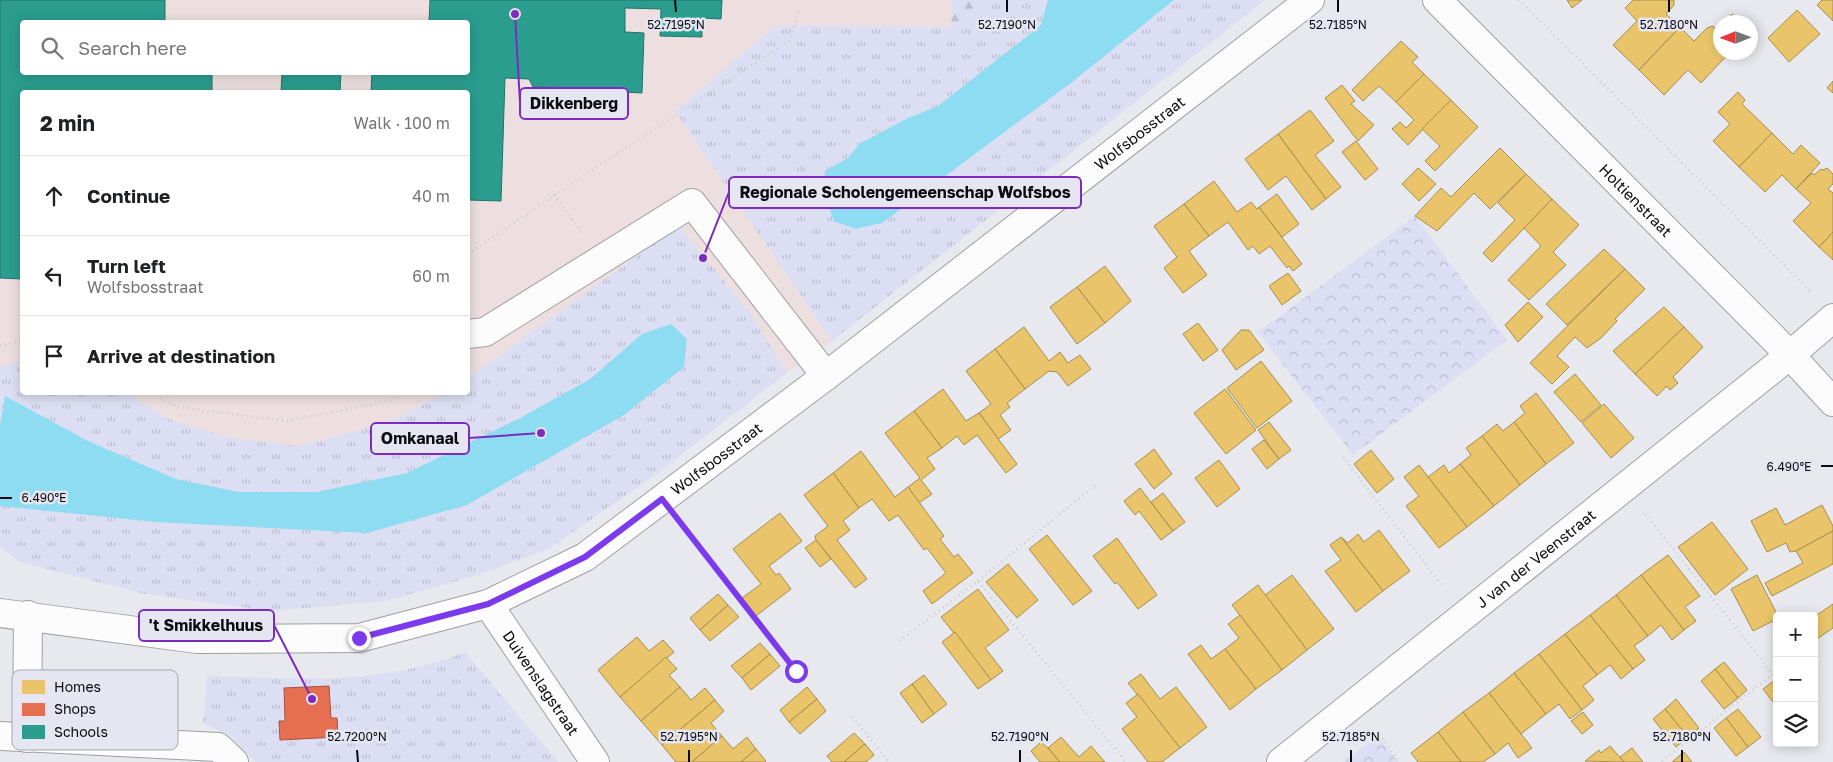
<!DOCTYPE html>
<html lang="en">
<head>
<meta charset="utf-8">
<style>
  :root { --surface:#fff; --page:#f6f6f6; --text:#202124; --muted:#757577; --line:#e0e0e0 }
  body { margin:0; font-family:"Golos Text",sans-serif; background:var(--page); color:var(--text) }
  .controls { position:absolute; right:15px; bottom:15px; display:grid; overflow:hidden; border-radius:5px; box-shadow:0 2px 12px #0003 }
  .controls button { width:45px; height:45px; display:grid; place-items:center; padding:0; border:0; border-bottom:1px solid var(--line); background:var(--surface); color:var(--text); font:25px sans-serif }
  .compass { position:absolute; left:1713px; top:15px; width:45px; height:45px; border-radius:50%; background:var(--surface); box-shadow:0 2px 12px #0003; rotate:269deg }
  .stop { position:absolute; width:15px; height:15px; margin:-11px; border:4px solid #7c3aed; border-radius:50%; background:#fff }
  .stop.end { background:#7c3aed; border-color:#fff; box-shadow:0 1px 5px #0008 }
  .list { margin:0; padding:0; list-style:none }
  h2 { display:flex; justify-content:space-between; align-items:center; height:65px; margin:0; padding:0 20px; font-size:21px }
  h2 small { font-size:16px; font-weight:400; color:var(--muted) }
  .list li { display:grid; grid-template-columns:32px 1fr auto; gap:15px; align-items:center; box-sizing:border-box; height:80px; padding:0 20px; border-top:1px solid var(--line) }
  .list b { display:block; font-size:19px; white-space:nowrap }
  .list p { margin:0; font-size:16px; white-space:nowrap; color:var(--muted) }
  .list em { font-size:16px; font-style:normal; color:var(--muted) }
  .icon { flex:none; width:28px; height:28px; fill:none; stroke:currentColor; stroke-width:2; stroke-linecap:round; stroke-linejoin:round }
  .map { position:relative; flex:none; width:1833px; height:762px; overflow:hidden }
  .search { position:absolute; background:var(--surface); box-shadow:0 2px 12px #0003; left:20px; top:20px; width:450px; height:55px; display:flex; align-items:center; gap:12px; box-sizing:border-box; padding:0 18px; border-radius:5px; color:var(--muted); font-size:19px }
  .panel { position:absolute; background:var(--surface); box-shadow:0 2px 12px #0003; left:20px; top:90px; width:450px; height:305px; border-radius:5px }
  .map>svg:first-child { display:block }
  .education { fill:#eddfe0; fill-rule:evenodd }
  .grass { fill:url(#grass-tufts) }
  .forest { fill:url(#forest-firs) }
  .park { fill:url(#park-crowns) }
  .water { fill:#8edcf2 }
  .homes { fill:#e9c46a; stroke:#a68d4f }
  .shops { fill:#e76f51; stroke:#a5513d }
  .schools { fill:#2a9d8f; stroke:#217269 }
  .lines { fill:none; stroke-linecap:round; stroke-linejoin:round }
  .minor-casing { stroke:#9f9fa4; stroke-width:30 }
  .path { stroke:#cdcdcf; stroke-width:3; stroke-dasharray:1 4; stroke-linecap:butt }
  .minor { stroke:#fcfcfd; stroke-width:28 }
  .route { stroke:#7c3aed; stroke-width:6 }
  .ticks { fill:none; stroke:#0b0c0f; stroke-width:2 }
  .labels { text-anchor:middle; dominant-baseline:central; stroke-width:5; stroke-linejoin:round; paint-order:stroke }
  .street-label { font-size:15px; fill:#0b0c0f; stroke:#e5e6f2 }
  .key { fill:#e5e6f2; stroke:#a4a5ae; stroke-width:1 }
  .key-label { font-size:14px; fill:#0b0c0f }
  .ticks-label { font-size:12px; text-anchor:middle; fill:#0b0c0f; stroke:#e5e6f2; stroke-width:5; stroke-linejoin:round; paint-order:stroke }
  .leader { fill:none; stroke:#7b2cbf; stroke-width:2 }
  .callout-dot { fill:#7b2cbf; stroke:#e5e6f2; stroke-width:2 }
  .callout { fill:#e5e6f2; stroke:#7b2cbf; stroke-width:2 }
  .callout-label { font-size:16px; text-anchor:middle; font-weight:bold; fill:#0b0c0f }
</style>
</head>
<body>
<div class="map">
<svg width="1833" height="762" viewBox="0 0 1833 762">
  <defs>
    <pattern id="grass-tufts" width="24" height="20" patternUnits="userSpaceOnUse" patternTransform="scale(1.25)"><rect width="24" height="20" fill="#dcdff3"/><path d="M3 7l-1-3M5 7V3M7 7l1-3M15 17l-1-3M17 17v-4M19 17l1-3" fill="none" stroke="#bbbecf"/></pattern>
    <pattern id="forest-firs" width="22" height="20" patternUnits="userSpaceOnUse" patternTransform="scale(1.25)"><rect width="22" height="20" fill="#dcdff3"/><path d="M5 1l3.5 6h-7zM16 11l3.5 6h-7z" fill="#bbbecf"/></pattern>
    <pattern id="park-crowns" width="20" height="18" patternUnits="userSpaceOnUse" patternTransform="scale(1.25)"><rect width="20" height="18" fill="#dcdff3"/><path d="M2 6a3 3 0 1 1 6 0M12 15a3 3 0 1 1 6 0" fill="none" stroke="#bbbecf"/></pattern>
  </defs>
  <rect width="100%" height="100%" fill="#e8e9ef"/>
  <path class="education" d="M0,0H1265L832,341L787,373L655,475L547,549L475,576L385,601L270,611L145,594L20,562L0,547ZM22,22H468V72H22ZM22,92H468V392H22Z"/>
  <g class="grass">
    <path d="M989,0H1048L1041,24L938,106L908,118L859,144L848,158L826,171L834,221L855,229L882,223L1071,83L1174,0H1265L832,341L675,111L776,25L951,27Z"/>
    <path d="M681,228L752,315L787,373L655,475L550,548L475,576L385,601L270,611L145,594L20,562L0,547V506L155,522L367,533L467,505L624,415L684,367L642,334L590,379L520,418L407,473L316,492H239L176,479L88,441L5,397L0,425V367L22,360V392L126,393L168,419L231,438L298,446L387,423L445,393L468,392V378L666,235Z"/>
    <path d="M465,652L558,762H256L229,735L203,723L207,675C293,680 383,685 465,652Z"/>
  </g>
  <path class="forest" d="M952,0H989L951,27Z"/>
  <g class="park">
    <path d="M1415,216L1507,340L1353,455L1258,332Z"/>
    <path d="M1378,736L1398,762H1343Z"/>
  </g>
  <g class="water">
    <path d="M1048,0H1174L1071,83L882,223L855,229L834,221L823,191L825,171L848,158L859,144L908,118L938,106L1041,25Z"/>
    <path d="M671,324L687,339L684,367L624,415L467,505L367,533L155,522L0,506V425L5,396L88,441L176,479L239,492H316L407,473L520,418L590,379L642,334Z"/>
  </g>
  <g class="homes">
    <path d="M1567,0H1582L1572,8Z"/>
    <path d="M1633,0H1674V5L1666,14L1680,27L1639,70L1613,45L1637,21L1625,8Z"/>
    <path d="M1822,0H1833V21L1817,5Z"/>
    <path d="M1797,10L1820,34L1789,62L1768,38Z"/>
    <path d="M1732,14L1741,22H1724Z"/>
    <path d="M1713,26L1716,30L1720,26V52H1730L1701,83L1688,70L1664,95L1639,70L1680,27L1694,41L1707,28Z"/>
    <path d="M1401,41L1418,57L1412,62L1424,74L1396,102L1379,86L1363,101L1352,90Z"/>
    <path d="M1424,74L1451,100L1408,145L1392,129L1400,122L1406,128L1414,120L1396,102Z"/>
    <path d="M1833,81V93L1827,88Z"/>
    <path d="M1342,85L1355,101L1351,104L1374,125L1358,141L1325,98Z"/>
    <path d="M1738,92L1745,100L1742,104L1772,133L1739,167L1713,141L1730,124L1718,112Z"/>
    <path d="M1451,100L1478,127L1435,171L1425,161L1440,146L1422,129Z"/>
    <path d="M1310,110L1334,141L1315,155L1341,187L1326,199L1278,134Z"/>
    <path d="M1772,133L1793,154L1801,145L1820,163L1796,189L1782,175L1765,192L1739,167Z"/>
    <path d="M1278,134L1326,199L1312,210L1286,176L1268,190L1245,159Z"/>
    <path d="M1356,141L1378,169L1365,180L1342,152Z"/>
    <path d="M1500,148L1526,174L1490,209L1474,193L1437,231L1415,216L1441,188L1451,197Z"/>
    <path d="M1418,168L1436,184L1419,201L1402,184Z"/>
    <path d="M1827,168L1833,174V184L1828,189L1833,193V232L1819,247L1793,221L1811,203L1796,189L1812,173L1814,175L1821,169L1823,170Z"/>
    <path d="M1526,174L1552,199L1492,262L1483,253L1515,220L1498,203Z"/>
    <path d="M1214,181L1237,212L1251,202L1257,209L1259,207L1302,264L1293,271L1289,266L1287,268L1270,246L1259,254L1253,246L1248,250L1228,222L1209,236L1184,204Z"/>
    <path d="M1277,194L1299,224L1282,237L1259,207Z"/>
    <path d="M1552,199L1579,225L1553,252L1566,265L1529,300L1508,280L1541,246L1524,228Z"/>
    <path d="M1184,204L1209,236L1189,251L1207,275L1183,293L1164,268L1177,257L1154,226Z"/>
    <path d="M1833,232V260L1819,247Z"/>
    <path d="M1604,249L1625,269L1567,325L1546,304Z"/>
    <path d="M1105,266L1131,301L1105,323L1077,287Z"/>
    <path d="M1625,269L1645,289L1615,319L1617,321L1601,338L1587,348L1575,337L1557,356L1569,367L1552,384L1530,363Z"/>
    <path d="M1288,273L1301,291L1282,305L1269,286Z"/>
    <path d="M1077,287L1105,323L1077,344L1050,307Z"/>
    <path d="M1528,302L1543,317L1518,342L1505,325Z"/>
    <path d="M1664,307L1684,327L1635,374L1613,351Z"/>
    <path d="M1198,323L1218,350L1203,361L1183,334Z"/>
    <path d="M1024,327L1049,361L1060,352L1068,363L1080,355L1091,369L1068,386L1057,372L1049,371L1025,389L995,349Z"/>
    <path d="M1684,327L1703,347L1673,377L1678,383L1670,390L1667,386L1657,396L1635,374Z"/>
    <path d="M1241,330H1249L1264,350L1236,370L1222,350Z"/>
    <path d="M995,349L1025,389L1007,403L1010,407L1000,415L1011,430L998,439L979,413L991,404L966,371Z"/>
    <path d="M1261,361L1292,401L1257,428L1227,388Z"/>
    <path d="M1575,374L1601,405L1581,422L1554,392Z"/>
    <path d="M943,389L966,421L979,413L1017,464L1006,473L977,435L964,445L957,436L942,448L914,411Z"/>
    <path d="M1225,389L1256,430L1226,454L1194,413Z"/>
    <path d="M1536,393L1574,443L1546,464L1514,422L1525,413L1520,406Z"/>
    <path d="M1604,404L1634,438L1611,458L1582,423Z"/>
    <path d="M914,411L942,448L927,458L935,469L921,480L932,494L919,503L908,487L920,478L885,433Z"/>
    <path d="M1269,422L1291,450L1279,459L1258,430Z"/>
    <path d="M1514,422L1546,464L1520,485L1482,436L1497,424L1503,431Z"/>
    <path d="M1482,436L1520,485L1494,506L1460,464L1471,455L1466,448Z"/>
    <path d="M1264,440L1279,459L1267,469L1252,449Z"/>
    <path d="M1154,449L1172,474L1154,489L1135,464Z"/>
    <path d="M1371,450L1394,479L1377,493L1354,464Z"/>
    <path d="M861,451L895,497L908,487L944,536L940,539L954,557L958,554L973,573L932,604L923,591L946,573L927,548L924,550L898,515L889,521L872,499L859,508L833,473Z"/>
    <path d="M1219,460L1240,489L1217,507L1195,478Z"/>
    <path d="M1460,464L1494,506L1467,527L1428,477L1444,465L1449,473Z"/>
    <path d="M1419,465L1467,527L1439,548L1406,506L1419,496L1404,477Z"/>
    <path d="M833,473L859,508L843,521L850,530L837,540L867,579L855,588L816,540L815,536L828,526L804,495Z"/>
    <path d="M1140,488L1173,531L1161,540L1139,511L1135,515L1124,501Z"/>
    <path d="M1163,493L1185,522L1173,531L1151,502Z"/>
    <path d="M1822,505L1833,526V531L1796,551L1790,552L1786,543L1767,552L1751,521L1776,508L1785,525Z"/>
    <path d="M780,513L802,541L769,566L776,575L779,573L791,589L756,616L742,598L761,584L733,549Z"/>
    <path d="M1712,522L1748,569L1715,595L1678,547Z"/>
    <path d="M1379,530L1410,571L1383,591L1341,537L1348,543L1358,534L1364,542Z"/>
    <path d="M1833,531V564L1772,596L1765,583L1803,563L1796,551Z"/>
    <path d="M1047,535L1092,591L1073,605L1029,549Z"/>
    <path d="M1341,537L1383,591L1356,612L1325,571L1341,560L1330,545Z"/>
    <path d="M1117,538L1157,595L1138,609L1117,582L1115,584L1093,556Z"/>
    <path d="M816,540L831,559L820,567L805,548Z"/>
    <path d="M1668,555L1700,596L1685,607L1696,621L1684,630L1641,575Z"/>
    <path d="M1008,564L1038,600L1017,618L986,582Z"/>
    <path d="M1292,575L1334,629L1307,650L1265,595Z"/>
    <path d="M1641,575L1684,630L1672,640L1661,625L1648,636L1616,595Z"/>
    <path d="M1757,575L1778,616L1777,619L1753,631L1731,589Z"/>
    <path d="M1258,585L1307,650L1282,670L1232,605Z"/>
    <path d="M978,589L1009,630L985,648L1003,671L991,680L941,617Z"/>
    <path d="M718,594L728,605L700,630L690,618Z"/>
    <path d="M1616,595L1648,636L1634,646L1645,660L1633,669L1590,615Z"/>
    <path d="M1833,604V628L1814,641V617Z"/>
    <path d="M728,605L739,617L710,641L700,630Z"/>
    <path d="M1240,615L1282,670L1256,689L1225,649L1239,638L1228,624Z"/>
    <path d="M1590,615L1633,669L1621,679L1610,665L1597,675L1565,634Z"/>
    <path d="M955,632L991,680L978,689L942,642Z"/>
    <path d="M1565,634L1597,675L1583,686L1594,700L1582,710L1539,654Z"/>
    <path d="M637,637L649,651L663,640L674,652L620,697L598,670Z"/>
    <path d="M760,643L770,654L742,678L731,666Z"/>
    <path d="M1201,645L1211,659L1225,649L1256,689L1230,710L1188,654Z"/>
    <path d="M770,654L780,666L751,690L742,678Z"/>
    <path d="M1539,654L1582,710L1570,719L1559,704L1546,714L1514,673Z"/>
    <path d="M666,657L677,669L669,675L680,687L641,721L620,697Z"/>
    <path d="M1724,662L1747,690L1738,698L1715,669Z"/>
    <path d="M1715,669L1738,698L1724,709L1701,681Z"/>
    <path d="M1514,673L1546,714L1521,734L1489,693Z"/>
    <path d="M1141,674L1160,699L1176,687L1207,727L1180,748L1128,683Z"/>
    <path d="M924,675L947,704L934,714L912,684Z"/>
    <path d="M1775,680L1777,683V707L1763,689Z"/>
    <path d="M912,684L934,714L922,723L900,693Z"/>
    <path d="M680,687L691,700L705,688L715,700L662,745L641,721Z"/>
    <path d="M807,687L817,699L789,722L780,710Z"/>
    <path d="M1489,693L1532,748L1518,758L1508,743L1495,754L1463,712Z"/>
    <path d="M1138,694L1180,748L1162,762H1148L1122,729L1137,717L1126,703Z"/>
    <path d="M817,699L826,711L800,734L789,722Z"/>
    <path d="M1676,699L1699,728L1688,737L1665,709Z"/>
    <path d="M715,700L724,711L711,723L722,736L692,762H676L662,745Z"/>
    <path d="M1665,709L1688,737L1676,747L1653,719Z"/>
    <path d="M1738,709L1761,737L1748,747L1726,718Z"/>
    <path d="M1463,712L1495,754L1483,762H1461L1438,732Z"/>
    <path d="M1583,712L1593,725L1582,734L1571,721Z"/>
    <path d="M1726,718L1748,747L1736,756L1714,728Z"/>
    <path d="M1438,732L1461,762H1418L1411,753Z"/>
    <path d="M854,733L865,744L844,762H832L827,756Z"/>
    <path d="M722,736L733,749L747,737L756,749L741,762H692Z"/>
    <path d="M1061,737L1079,757L1091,746L1105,762H1060L1048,748Z"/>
    <path d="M1041,742L1048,748L1060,762H1040L1031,751Z"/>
    <path d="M865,744L874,755L866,762H844Z"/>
    <path d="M1610,746L1624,762L1585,761L1599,750L1601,753Z"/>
    <path d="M1632,748L1643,762H1624L1620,757Z"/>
    <path d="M756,749L766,761L765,762H741Z"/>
    <path d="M1684,752L1692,762H1672Z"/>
  </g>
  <path class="shops" d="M329,686L331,718H337L338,737L280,740L279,721H285L284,688Z"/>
  <g class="schools">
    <path d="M0,0H165V22H22V72H212V92H22V279L0,278Z"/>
    <path d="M430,0H722L721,19L702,18V37L660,36L661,9L625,8V32L644,33L642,93L623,92L622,112L581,111L582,88L533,87L529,79L505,78L501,201L468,200V92H371L372,72H468V22H429Z"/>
    <path d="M282,72H341L340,92H281Z"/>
  </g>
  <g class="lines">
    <g class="minor-casing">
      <g id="minor">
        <path id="s1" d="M1437,0L1790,355L1833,402"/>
        <path d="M468,334L485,332L692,203L826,376"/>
        <path id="s2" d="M488,604L595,762"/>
        <path id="s3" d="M0,613L197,639L359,638L488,604L585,557L826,376L1310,0"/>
        <path d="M0,736L218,747L234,762"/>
        <path d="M27,738L28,615"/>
        <path id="s4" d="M1281,762L1790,355L1833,318"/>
      </g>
    </g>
    <g class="path">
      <path d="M1519,0L1810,291"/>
      <path d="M554,195L581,232"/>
      <path d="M468,254L598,166L789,41L799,10"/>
      <path d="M0,346L22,340"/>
      <path d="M152,392L177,407L287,421L390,401L402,392"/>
      <path d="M1343,457L1443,587"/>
      <path d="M1645,514L1773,674L1661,762"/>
      <path d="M684,527L796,671"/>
      <path d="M978,581L1098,483"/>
      <path d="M899,641L978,581L1126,762"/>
      <path d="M852,717L889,762"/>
      <path d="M1377,730L1399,762"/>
    </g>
    <use href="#minor" class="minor"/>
  </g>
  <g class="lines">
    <path class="route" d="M359,638L488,604L585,557L662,499L796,671"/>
  </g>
  <path class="ticks" d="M675,0L676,12M1007,0V12M1338,0V12M1669,0V12M1821,466H1833M0,498H12M357,750L358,762M689,750V762M1020,750V762M1351,750V762M1682,750V762"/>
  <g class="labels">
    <g class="street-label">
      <text stroke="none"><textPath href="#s3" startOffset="1300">Wolfsbosstraat</textPath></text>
      <text stroke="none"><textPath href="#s1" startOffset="282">Holtienstraat</textPath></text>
      <text stroke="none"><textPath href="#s3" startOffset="766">Wolfsbosstraat</textPath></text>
      <text stroke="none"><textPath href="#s4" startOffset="326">J van der Veenstraat</textPath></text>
      <text stroke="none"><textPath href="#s2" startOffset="95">Duivenslagstraat</textPath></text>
    </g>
  </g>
  <rect x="12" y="670" width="166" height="80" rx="8" class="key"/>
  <rect x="22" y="680" width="23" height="14" fill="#e9c46a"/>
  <rect x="22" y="703" width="23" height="13" fill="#e76f51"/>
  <rect x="22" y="725" width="23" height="14" fill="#2a9d8f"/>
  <g class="key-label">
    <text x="54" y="692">Homes</text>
    <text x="54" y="714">Shops</text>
    <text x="54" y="737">Schools</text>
  </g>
  <g class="ticks-label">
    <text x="676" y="29">52.7195°N</text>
    <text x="1007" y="29">52.7190°N</text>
    <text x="1338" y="29">52.7185°N</text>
    <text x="1669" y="29">52.7180°N</text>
    <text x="1789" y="471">6.490°E</text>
    <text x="44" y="502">6.490°E</text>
    <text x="357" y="741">52.7200°N</text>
    <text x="689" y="741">52.7195°N</text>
    <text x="1020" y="741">52.7190°N</text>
    <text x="1351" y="741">52.7185°N</text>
    <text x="1682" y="741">52.7180°N</text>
  </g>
  <path class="leader" d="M515 14L520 103M703 258L729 192M541 433L469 438M312 699L274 625"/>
  <g class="callout-dot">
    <circle cx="515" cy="14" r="5"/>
    <circle cx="703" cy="258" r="5"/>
    <circle cx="541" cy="433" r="5"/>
    <circle cx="312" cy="699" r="5"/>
  </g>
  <g class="callout">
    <rect x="520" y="88" width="108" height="31" rx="5"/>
    <rect x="729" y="177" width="352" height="31" rx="5"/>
    <rect x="371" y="423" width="98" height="31" rx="5"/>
    <rect x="139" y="610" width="135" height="31" rx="5"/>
  </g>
  <g class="callout-label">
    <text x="574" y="109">Dikkenberg</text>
    <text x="905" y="198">Regionale Scholengemeenschap Wolfsbos</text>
    <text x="420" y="444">Omkanaal</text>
    <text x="206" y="631">'t Smikkelhuus</text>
  </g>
</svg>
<div class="controls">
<button>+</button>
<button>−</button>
<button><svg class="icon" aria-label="layers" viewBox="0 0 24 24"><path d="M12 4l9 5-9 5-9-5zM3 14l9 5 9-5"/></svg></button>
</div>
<svg class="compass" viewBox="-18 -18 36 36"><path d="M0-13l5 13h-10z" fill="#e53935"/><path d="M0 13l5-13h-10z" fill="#757577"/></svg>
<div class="stop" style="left:796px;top:671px"></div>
<div class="stop end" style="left:359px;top:638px"></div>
<div class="search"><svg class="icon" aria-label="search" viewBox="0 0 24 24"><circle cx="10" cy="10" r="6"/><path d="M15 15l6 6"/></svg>Search here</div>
<section class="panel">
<h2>2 min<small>Walk · 100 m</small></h2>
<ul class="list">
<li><svg class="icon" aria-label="ahead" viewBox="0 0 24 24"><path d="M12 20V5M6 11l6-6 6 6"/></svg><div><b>Continue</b></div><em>40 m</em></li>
<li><svg class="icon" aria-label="left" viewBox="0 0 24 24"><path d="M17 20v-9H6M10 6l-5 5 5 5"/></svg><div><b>Turn left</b><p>Wolfsbosstraat</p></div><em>60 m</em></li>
<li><svg class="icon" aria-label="arrive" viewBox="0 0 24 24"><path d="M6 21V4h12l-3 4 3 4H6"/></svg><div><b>Arrive at destination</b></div></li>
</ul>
</section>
</div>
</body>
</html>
